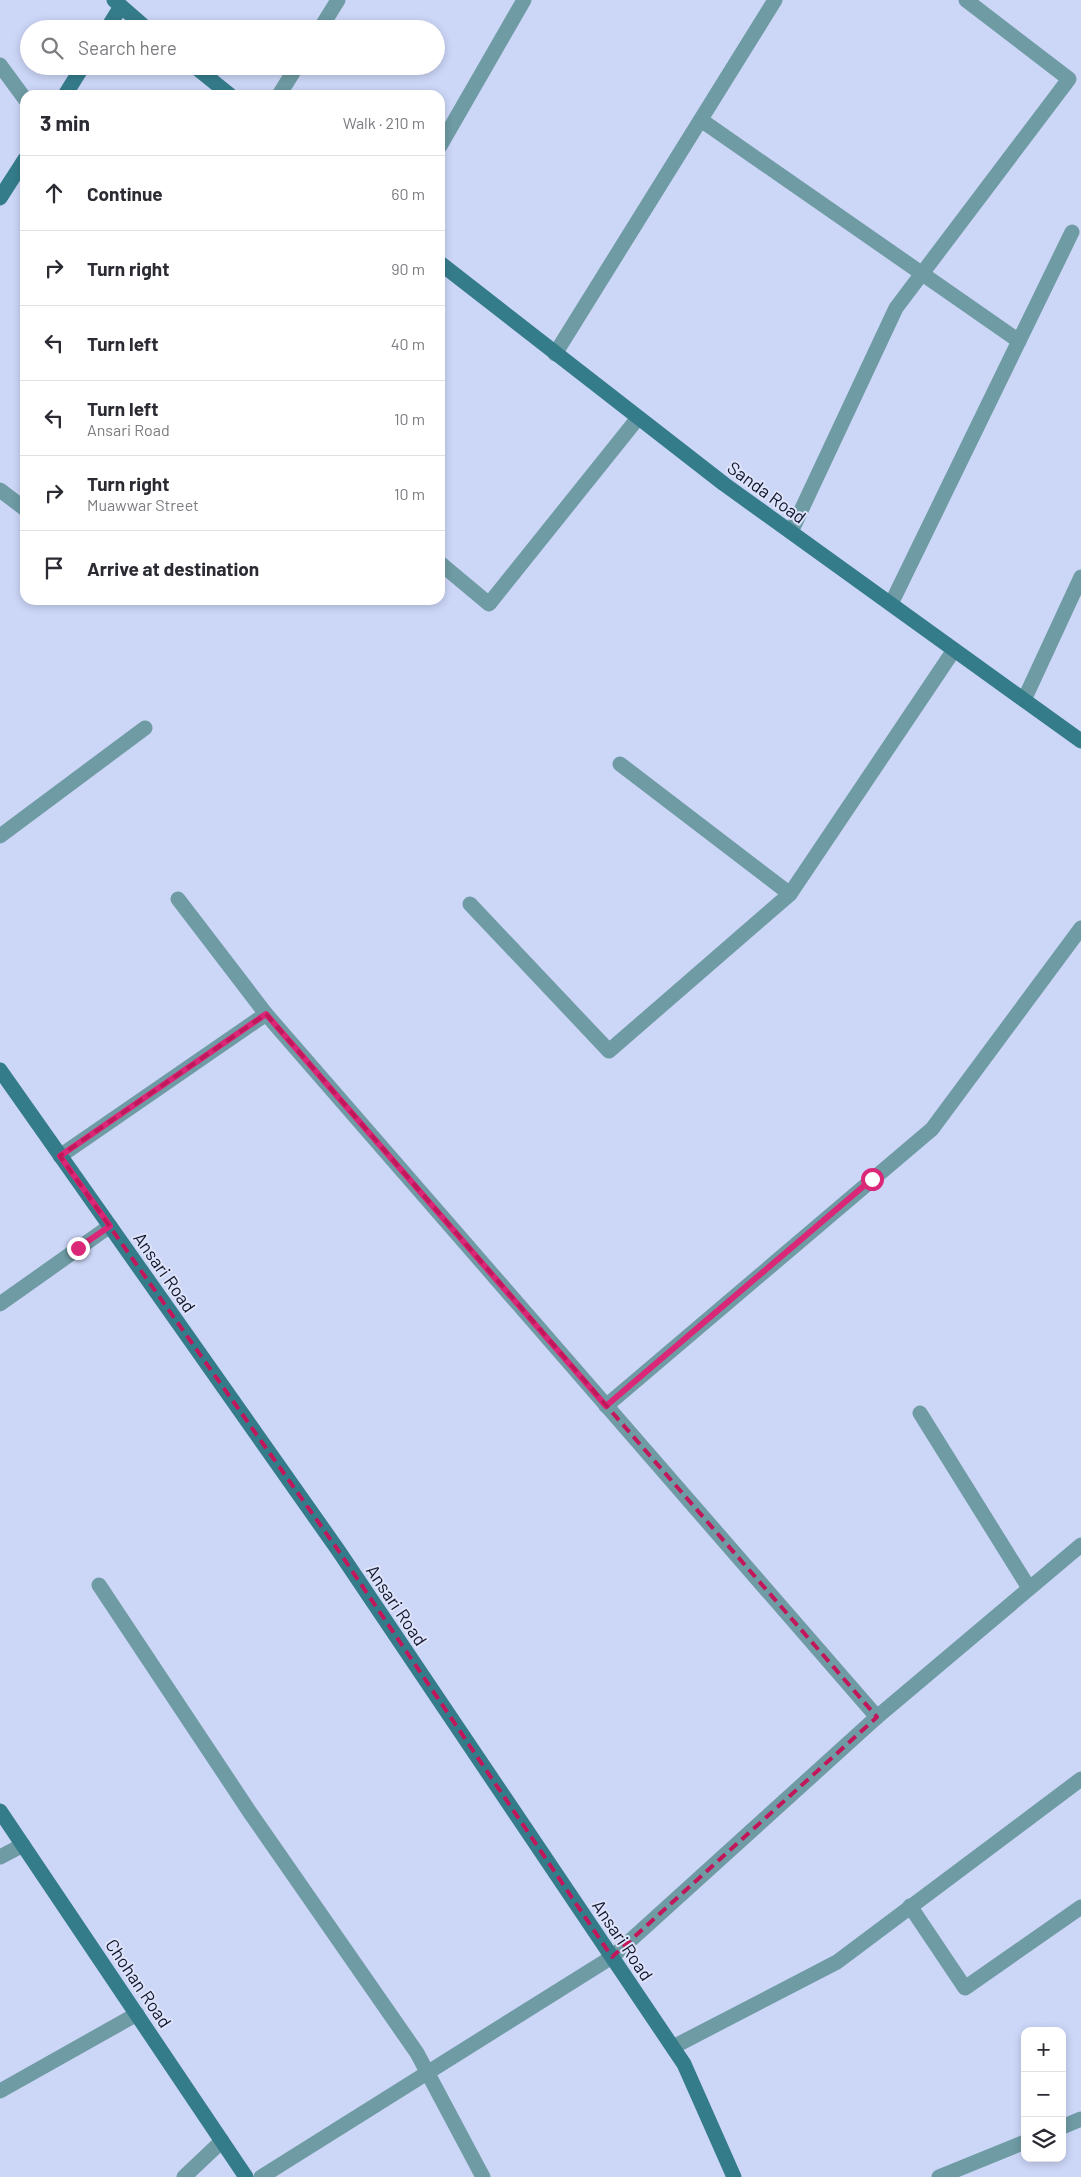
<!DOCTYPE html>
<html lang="en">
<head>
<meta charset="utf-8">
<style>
  :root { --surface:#fff; --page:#f2f2f3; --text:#2b2b33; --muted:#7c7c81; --line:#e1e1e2 }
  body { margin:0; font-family:Barlow,sans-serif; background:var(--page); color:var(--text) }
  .controls { position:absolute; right:15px; bottom:15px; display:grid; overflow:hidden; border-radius:10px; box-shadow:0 2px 8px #0003 }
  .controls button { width:45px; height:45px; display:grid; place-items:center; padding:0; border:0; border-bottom:1px solid var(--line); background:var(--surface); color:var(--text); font:25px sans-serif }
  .stop { position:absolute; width:15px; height:15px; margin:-11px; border:4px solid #db2777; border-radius:50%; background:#fff }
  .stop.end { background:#db2777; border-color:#fff; box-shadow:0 1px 5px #0008 }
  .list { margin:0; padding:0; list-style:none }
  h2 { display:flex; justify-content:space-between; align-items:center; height:65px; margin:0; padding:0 20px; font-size:21px }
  h2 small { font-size:16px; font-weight:400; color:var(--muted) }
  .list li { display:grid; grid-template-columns:32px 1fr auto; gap:15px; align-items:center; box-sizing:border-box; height:75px; padding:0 20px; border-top:1px solid var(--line) }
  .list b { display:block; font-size:19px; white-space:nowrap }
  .list p { margin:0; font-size:16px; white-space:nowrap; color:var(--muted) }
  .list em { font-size:16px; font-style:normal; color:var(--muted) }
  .icon { flex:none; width:28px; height:28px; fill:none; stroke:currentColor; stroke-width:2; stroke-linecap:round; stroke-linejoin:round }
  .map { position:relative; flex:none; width:1081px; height:2177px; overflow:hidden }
  .search { position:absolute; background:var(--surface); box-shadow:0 2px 8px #0003; left:20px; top:20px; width:425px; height:55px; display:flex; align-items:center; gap:12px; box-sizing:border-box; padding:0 18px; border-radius:28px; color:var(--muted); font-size:19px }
  .panel { position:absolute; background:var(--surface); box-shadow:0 2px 8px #0003; left:20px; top:90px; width:425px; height:515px; border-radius:15px }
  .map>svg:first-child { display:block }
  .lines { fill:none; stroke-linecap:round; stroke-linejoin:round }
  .street { stroke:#6f9ba4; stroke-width:15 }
  .secondary { stroke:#357c8b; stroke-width:15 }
  .route { stroke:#db2777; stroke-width:6 }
  .marked { fill:none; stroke:#c2185b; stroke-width:4; stroke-dasharray:10 6; stroke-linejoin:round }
  .labels { text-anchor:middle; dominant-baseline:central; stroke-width:4; stroke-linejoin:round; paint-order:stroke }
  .street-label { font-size:18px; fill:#12162a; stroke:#dde3fa }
</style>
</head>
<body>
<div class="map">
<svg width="1081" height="2177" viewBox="0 0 1081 2177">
  <rect width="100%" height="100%" fill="#ccd6f7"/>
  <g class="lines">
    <g class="street">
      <path d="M320,29L338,0"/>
      <path d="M0,65L25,99"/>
      <path d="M279,95L297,66"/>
      <path d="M701,120L1019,341"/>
      <path d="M440,146L524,0"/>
      <path d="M555,354L775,0"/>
      <path d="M0,490L25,509"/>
      <path d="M791,532L896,308L1069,79L966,0"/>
      <path d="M440,563L489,604L638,418"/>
      <path d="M891,604L1072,232"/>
      <path d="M1024,700L1081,577"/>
      <path d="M620,764L790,894"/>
      <path d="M0,836L145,728"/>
      <path d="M178,899L266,1014"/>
      <path d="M470,904L609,1051L790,894L954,650"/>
      <path d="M60,1156L266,1014L877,1717"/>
      <path d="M0,1304L110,1226"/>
      <path d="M606,1406L932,1129L1081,928"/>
      <path d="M920,1413L1029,1588"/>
      <path d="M99,1585L251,1814L417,2053L483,2177"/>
      <path d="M0,1857L23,1845"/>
      <path d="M910,1906L965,1988L1081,1907"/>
      <path d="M673,2047L837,1962L1081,1779"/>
      <path d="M0,2091L137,2014"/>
      <path d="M1062,2127L1081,2119"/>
      <path d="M184,2177L222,2141"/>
      <path d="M261,2177L612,1957L877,1717L1081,1545"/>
      <path d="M939,2177L1025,2142"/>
    </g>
    <g class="secondary">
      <path d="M114,0L147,29"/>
      <path d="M107,29L120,8"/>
      <path d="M194,66L230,95"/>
      <path d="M65,95L83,66"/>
      <path d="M0,198L25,159"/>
      <path d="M440,263L724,484L1081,741"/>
      <path d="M0,1070L338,1550L684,2064L734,2177"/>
      <path d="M0,1811L246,2177"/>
    </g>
  </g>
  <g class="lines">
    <path class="route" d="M78,1248L110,1226L60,1156L266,1014L606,1406L872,1179"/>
  </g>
  <path class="marked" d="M266,1014L877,1717L612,1957L338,1550L60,1156Z"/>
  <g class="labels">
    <g class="street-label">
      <text transform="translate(767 492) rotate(36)">Sanda Road</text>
      <text transform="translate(165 1272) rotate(55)">Ansari Road</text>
      <text transform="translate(397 1605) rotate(56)">Ansari Road</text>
      <text transform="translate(623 1940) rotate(56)">Ansari Road</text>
      <text transform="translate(139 1983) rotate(56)">Chohan Road</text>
    </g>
  </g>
</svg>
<div class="controls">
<button>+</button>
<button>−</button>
<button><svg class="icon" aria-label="layers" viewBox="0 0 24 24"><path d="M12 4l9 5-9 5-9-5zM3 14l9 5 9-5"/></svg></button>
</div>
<div class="stop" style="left:872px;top:1179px"></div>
<div class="stop end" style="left:78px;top:1248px"></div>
<div class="search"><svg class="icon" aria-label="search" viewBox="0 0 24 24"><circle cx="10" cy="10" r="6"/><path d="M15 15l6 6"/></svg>Search here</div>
<section class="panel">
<h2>3 min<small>Walk · 210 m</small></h2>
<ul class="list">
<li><svg class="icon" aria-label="ahead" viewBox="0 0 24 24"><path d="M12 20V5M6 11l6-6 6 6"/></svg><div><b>Continue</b></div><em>60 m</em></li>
<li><svg class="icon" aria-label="right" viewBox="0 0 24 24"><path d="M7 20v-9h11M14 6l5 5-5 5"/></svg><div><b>Turn right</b></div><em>90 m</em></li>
<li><svg class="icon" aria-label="left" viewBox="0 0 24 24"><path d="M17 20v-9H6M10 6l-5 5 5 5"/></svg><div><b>Turn left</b></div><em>40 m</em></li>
<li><svg class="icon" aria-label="left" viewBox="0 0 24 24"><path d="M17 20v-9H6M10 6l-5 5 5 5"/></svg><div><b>Turn left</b><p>Ansari Road</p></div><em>10 m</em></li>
<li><svg class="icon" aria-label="right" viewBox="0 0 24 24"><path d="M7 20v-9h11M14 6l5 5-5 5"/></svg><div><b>Turn right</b><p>Muawwar Street</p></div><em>10 m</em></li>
<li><svg class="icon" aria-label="arrive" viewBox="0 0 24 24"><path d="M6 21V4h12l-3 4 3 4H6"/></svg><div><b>Arrive at destination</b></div></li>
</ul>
</section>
</div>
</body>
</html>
